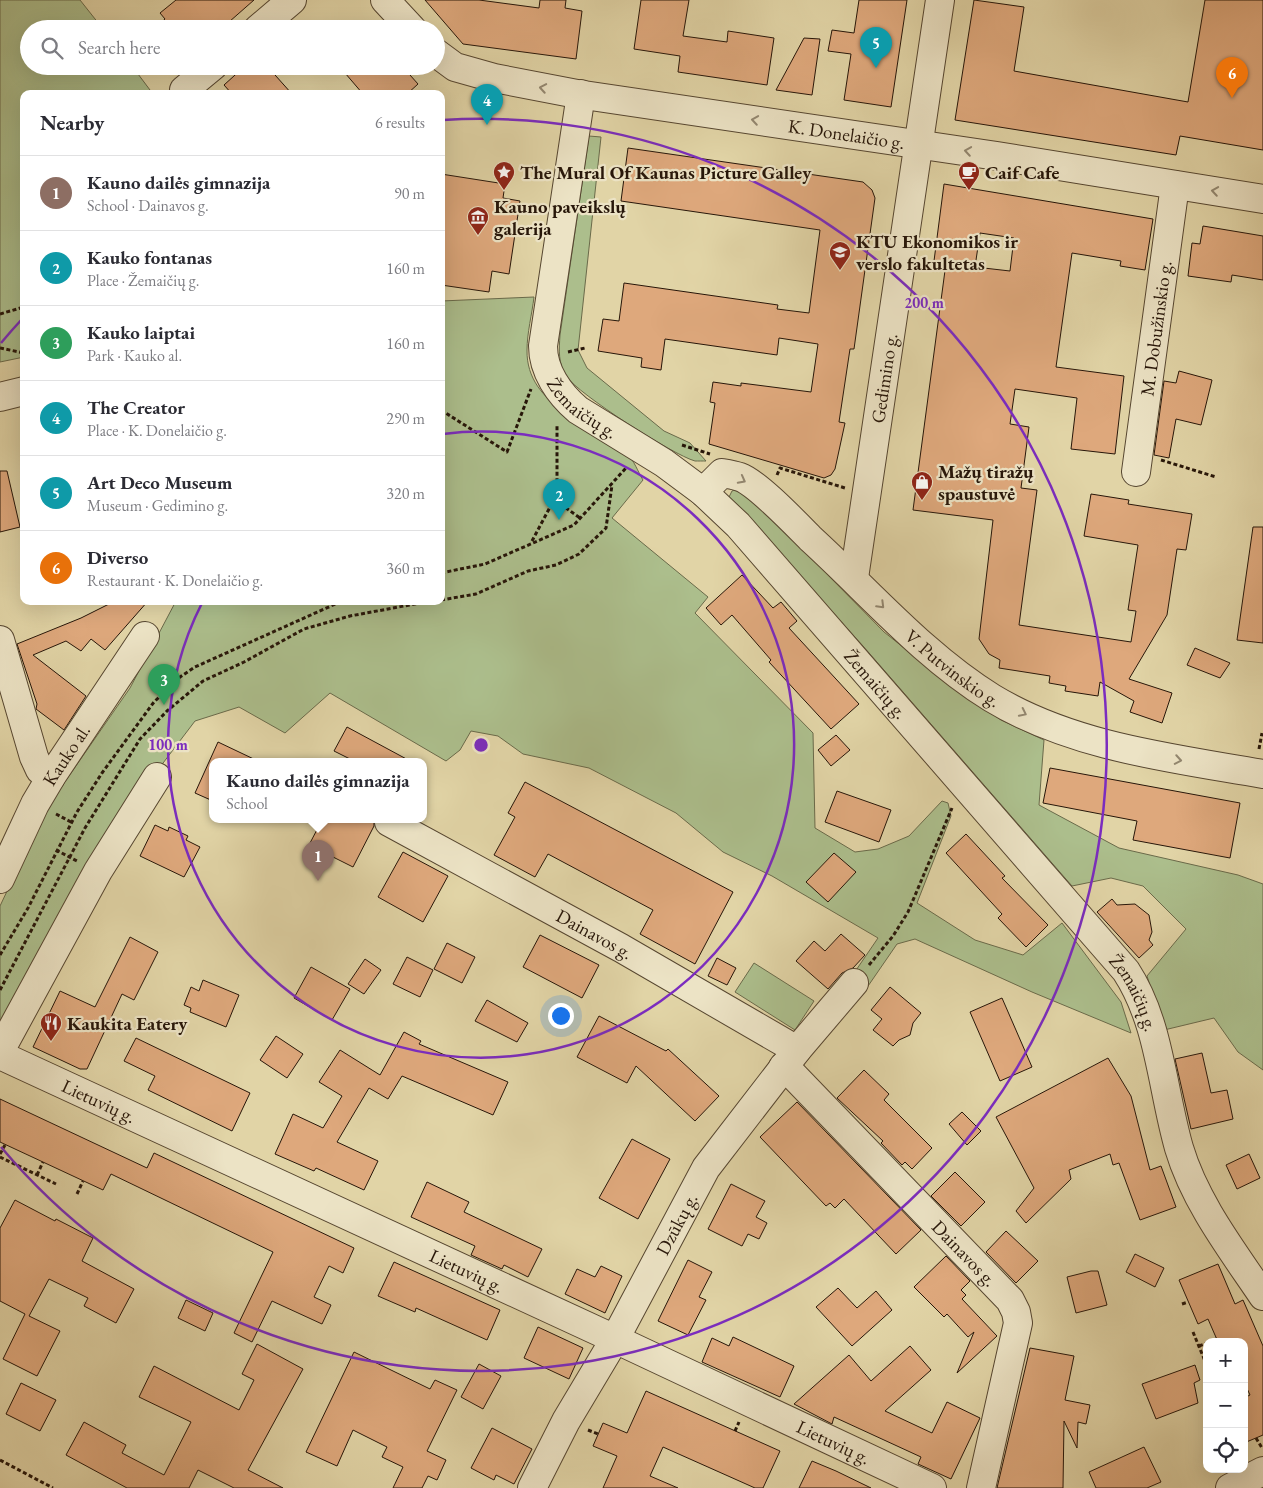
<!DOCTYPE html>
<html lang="en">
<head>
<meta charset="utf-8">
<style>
  :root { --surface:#fff; --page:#f2f2f3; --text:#2b2b33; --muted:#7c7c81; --line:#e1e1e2; --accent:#8f2418 }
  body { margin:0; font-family:"EB Garamond",serif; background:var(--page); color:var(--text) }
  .controls { position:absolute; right:15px; bottom:15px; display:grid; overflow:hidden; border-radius:10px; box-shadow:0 5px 20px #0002 }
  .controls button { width:45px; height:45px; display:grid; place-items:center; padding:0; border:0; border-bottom:1px solid var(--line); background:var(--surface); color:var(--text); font:25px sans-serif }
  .you { position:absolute; left:560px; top:1015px; width:18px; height:18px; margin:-12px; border:4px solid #fff; border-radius:50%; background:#1a73e8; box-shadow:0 0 0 8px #1a73e833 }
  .badge { display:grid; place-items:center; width:32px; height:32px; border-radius:50%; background:var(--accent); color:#fff; font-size:16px; font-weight:700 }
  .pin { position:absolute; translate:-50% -41px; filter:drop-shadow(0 1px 2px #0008) }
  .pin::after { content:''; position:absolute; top:26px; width:18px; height:15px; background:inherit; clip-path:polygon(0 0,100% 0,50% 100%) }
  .popup { position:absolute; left:209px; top:758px; width:218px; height:65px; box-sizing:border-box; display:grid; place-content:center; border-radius:10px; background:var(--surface); filter:drop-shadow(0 1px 4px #0005); font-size:16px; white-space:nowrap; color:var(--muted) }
  .popup b { font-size:19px; color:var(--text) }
  .popup::after { content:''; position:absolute; left:50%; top:100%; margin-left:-10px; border:10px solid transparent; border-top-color:var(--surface) }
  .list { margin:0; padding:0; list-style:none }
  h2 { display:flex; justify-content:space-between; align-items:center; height:65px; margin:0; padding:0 20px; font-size:21px }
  h2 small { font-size:16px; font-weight:400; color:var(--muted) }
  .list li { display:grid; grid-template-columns:32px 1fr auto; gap:15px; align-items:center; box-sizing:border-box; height:75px; padding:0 20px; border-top:1px solid var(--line) }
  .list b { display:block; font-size:19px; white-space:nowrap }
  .list p { margin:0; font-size:16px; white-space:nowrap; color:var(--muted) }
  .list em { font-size:16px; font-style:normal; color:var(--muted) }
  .icon { flex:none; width:28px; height:28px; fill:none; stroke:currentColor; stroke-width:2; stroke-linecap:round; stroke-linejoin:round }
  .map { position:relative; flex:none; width:1263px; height:1488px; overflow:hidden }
  .search { position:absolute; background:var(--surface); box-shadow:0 5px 20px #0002; left:20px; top:20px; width:425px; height:55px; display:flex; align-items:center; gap:12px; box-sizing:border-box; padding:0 18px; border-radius:28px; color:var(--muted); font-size:19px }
  .panel { position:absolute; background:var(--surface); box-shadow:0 5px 20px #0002; left:20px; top:90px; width:425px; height:515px; border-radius:10px }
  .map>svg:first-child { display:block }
  .green { fill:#acbe8c; stroke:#6a6a4a }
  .building { fill:#dea87c; stroke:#271609; fill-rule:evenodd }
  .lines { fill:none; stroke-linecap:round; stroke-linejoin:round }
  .minor-casing { stroke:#564630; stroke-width:30 }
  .path { stroke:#271609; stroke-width:3; stroke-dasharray:4 2.5; stroke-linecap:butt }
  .minor { stroke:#ece3c5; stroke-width:28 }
  .oneway { stroke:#938770 }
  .ring { fill:none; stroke:#7b2cbf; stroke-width:2.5 }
  .labels { text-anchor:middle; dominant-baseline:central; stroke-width:4.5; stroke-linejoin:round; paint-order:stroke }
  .street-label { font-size:19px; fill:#271609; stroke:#ece3c5 }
  .poi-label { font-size:19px; font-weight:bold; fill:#271609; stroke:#ece3c5; text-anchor:start }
  .centre { fill:#7b2cbf; stroke:#ece3c5; stroke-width:2.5 }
  .ring-label { font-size:15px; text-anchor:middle; font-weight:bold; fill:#7b2cbf; stroke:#ece3c5; stroke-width:4.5; stroke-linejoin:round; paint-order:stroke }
</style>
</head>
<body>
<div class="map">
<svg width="1263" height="1488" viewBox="0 0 1263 1488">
  <rect width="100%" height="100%" fill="#e1d4a6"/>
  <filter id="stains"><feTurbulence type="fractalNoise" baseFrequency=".004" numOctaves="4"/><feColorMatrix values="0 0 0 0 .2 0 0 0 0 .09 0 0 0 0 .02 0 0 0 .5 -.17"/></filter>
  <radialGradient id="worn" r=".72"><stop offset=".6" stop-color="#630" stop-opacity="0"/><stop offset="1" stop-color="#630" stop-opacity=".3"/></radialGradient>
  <g class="green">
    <path d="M0,0H80L103,29H29V66H132L153,94H24V357L0,362Z"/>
    <path d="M589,136L601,137L578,350L587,368L664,431L690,443L706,461C703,461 698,461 695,461C673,455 578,394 566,376C558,363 559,350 560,335Z"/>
    <path d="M534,297C532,314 527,333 527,350C526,407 593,423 627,454C634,460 638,472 643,480L612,518L708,597L695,613L813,733L815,828L855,852L878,849L909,836L942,801L948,803L951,816L917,903L975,940L1023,955L1062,923L1121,1002L1131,1033L1032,992L915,939L897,944L866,989L850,979L878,938L772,876L723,852L676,813L589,768L523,754L498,736L471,731L460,750L446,761L330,693L285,733L239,707L195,721L119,821L0,1032V906L46,809L130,688L176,601H441V301Z"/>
    <path d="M739,488L816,551L825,572L884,632L956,689L1001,720L1044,740L1039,805L1119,848L1238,875L1263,884V1070L1238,1052L1214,1018L1164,1030L1147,976L1186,929L1143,886L1111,878L1072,886L863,646L729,497L732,491Z"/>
    <path d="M754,963L814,1001L795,1030L735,992Z"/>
  </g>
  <g class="building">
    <path d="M176,0H254L221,29H154L165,19L160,13Z"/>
    <path d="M425,0H479L539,8L540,0H566L565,8L582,11L576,59L463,44Z"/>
    <path d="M641,0H689L683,36L727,42L728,31L774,38L767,85L678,72L680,56L634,49Z"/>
    <path d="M859,0H907L891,107L844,100L851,54L828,51L832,30L854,33Z"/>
    <path d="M974,0L1024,7L1014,71L1188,102L1205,0H1263V150L1180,136L1176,155L955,120Z"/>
    <path d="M804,38L820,39L812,95L776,90Z"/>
    <path d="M245,66H267L292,94H232L224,85Z"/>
    <path d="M339,66H402L418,84L407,94H363Z"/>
    <path d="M628,148L863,182L872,190L875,198L854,349H850L839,422L845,423L835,469L831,475L824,478L709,444L715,403L710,402L713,382L741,386V383L811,392L818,344L779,338L777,355L665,339L661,370L641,367L642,358L598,351L603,319L619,321L624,283L778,305L777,309L809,313L820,230L621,201Z"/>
    <path d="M441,174L505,184L503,198L520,201L509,274L492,271L489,292L441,285Z"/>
    <path d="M944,184L1153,219L1145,270L1120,266L1121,261L1072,253L1056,367L1124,376L1115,454L1071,449L1077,398L1015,389L1010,424L1029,427L1021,488L1037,490L1019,625L1131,642L1136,611L1128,610L1138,545L1084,536L1091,494L1129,500L1128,504L1192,514L1186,550L1177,549L1167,615L1129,679L1172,693L1162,723L1130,712L1134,701L1100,682L1098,696L1065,691L1066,686L1049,683L1050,676L999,668L1000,660L989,654L979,639L993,520L913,510L946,263L934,261ZM980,233L1014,238L1010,271L975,267Z"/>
    <path d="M1203,226L1263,236V280L1232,275L1231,282L1188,276L1192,243L1200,244Z"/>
    <path d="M1179,371L1212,380L1201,425L1176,419L1169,458L1154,455L1164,381L1176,383Z"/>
    <path d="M0,471H7L20,527L0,532Z"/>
    <path d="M1253,527H1263V643L1237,640Z"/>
    <path d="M742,575L773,608L781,602L797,621L789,628L859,704L831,729L769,662L771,660L732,615L721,625L706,608Z"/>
    <path d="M115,601H148L105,650L91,639L81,651L66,641L33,655L86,696L64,730L36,709L37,704L17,644L81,618Z"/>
    <path d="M1195,648L1230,663L1220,678L1187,665Z"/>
    <path d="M347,727L412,762H356L334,751Z"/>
    <path d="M836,735L850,750L831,766L818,750Z"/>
    <path d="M218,742L260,762H213V801L195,793Z"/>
    <path d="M1050,768L1240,803L1230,858L1133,840L1137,821L1043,803Z"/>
    <path d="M525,782L733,892L695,964L640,934L653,910L548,854L535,877L494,855L515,817L508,813Z"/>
    <path d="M837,791L891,810L879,842L825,822Z"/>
    <path d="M322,820H374V826L353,867L309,845Z"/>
    <path d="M155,825L168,831L169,827L188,836L186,840L200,847L184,877L140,856Z"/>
    <path d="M966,834L1005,876L1002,878L1048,925L1026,947L998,918L1002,914L946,853Z"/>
    <path d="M403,852L448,876L423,922L378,897Z"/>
    <path d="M834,853L856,872L828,902L806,882Z"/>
    <path d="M1112,899L1117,905L1135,904L1149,915L1152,932L1149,940L1153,945L1139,958L1097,912Z"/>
    <path d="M841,934L865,955L853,968L842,973L828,989L796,961L814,941L825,951Z"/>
    <path d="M540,935L599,965L582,998L523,967Z"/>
    <path d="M130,937L158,952L134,1000L122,994L87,1069H80L33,1047L60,991L95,1007Z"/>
    <path d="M447,943L475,957L462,983L434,969Z"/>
    <path d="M407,957L433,970L420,997L393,984Z"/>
    <path d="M717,958L736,968L727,985L708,976Z"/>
    <path d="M365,959L381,970L364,994L348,984Z"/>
    <path d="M311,967L350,989L332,1020L294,998Z"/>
    <path d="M203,980L239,995L226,1027L190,1012L191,1008L184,1005L191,987L199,991Z"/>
    <path d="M890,987L921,1013L913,1023L910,1035L899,1040L893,1046L873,1030L882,1019L871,1010Z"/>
    <path d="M1002,998L1032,1067L1000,1081L970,1012Z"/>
    <path d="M487,1000L528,1023L517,1042L475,1021Z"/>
    <path d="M599,1016L666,1051L668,1049L719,1096L695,1121L636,1066L627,1083L577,1057Z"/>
    <path d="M404,1032L421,1041L419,1044L508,1082L493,1115L402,1076L388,1099L369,1088L337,1142L378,1161L364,1190L316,1168L314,1171L275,1154L293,1114L323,1128L342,1096L319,1082L340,1050L380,1075Z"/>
    <path d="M276,1036L303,1054L287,1078L260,1060Z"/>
    <path d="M136,1038L250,1093L232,1131L148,1090L155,1076L124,1061Z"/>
    <path d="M1202,1053L1211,1093L1227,1090L1233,1119L1191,1129L1175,1059Z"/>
    <path d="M1108,1058L1131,1096L1150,1170L1161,1166L1176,1207L1140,1220L1119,1163L1113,1165L1110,1154L1069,1170L1071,1179L1026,1223L1016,1211L1034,1188L996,1117Z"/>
    <path d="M864,1070L889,1094L884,1100L932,1148L912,1169L905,1162L902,1165L881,1143L883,1141L837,1098Z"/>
    <path d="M0,1099L147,1168L154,1153L354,1248L343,1273L329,1266L314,1297L331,1305L322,1324L272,1301L252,1342L234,1333L273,1252L111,1174L103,1190L0,1142Z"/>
    <path d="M797,1102L921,1230L896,1254L844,1199L835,1208L830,1203L826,1206L760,1137Z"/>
    <path d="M962,1112L981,1131L967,1145L949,1124Z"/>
    <path d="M632,1139L670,1159L638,1219L599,1198Z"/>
    <path d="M1249,1154L1260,1178L1237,1189L1226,1165Z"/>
    <path d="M955,1172L985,1202L961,1226L931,1196Z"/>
    <path d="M427,1182L469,1202L464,1212L542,1249L528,1277L504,1265L502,1269L471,1255L475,1246L411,1217Z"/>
    <path d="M731,1184L765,1201L756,1217L767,1223L759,1239L748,1234L742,1246L708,1229Z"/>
    <path d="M15,1200L55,1221L56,1219L93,1238L82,1261L134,1289L116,1323L84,1306L88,1298L49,1279L29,1316L60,1331L37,1376L3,1359L25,1314L0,1301V1228Z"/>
    <path d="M1006,1231L1038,1261L1016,1283L986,1252Z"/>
    <path d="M1135,1254L1164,1268L1155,1287L1126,1272Z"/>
    <path d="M946,1256L970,1281L961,1290L966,1295L962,1299L997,1336L957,1373L974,1332L968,1337L947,1314L944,1317L914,1287Z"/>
    <path d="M688,1260L712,1272L699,1297L706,1300L688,1335L658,1321Z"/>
    <path d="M394,1262L500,1310L487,1340L416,1308L415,1312L378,1296Z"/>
    <path d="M1218,1264L1235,1304L1243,1300L1263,1346V1435L1244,1443V1398L1250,1395L1244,1382V1342H1218L1208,1319L1198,1324L1179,1280Z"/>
    <path d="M601,1266L622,1276L605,1313L565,1294L577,1269L595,1277Z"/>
    <path d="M1091,1271H1098L1107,1305L1076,1313L1067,1277Z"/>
    <path d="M838,1288L857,1308L876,1291L892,1310L852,1346L816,1307Z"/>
    <path d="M186,1300L213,1313L205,1331L178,1318Z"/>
    <path d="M538,1327L583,1348L569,1379L524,1358Z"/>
    <path d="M733,1337L794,1366L780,1397L702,1362L712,1338L729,1346Z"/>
    <path d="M257,1344L303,1369L248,1470L283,1488H234L198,1470L189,1488H127L66,1455L84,1422L126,1445L122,1453L164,1475L191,1422L139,1397L154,1366L239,1410L254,1380L242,1374Z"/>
    <path d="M910,1346L931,1370L885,1411L932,1433L947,1402L980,1418L951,1479L918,1464L921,1457L834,1417L832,1424L794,1404L849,1355L871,1381Z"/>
    <path d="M1030,1348L1074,1356L1065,1400L1090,1405L1086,1424L1078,1422L1077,1448L1064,1421L1063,1488H997Z"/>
    <path d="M354,1352L430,1389L435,1380L457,1390L427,1451L446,1460L437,1480L428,1476L422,1488H393L403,1467L382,1457L387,1447L353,1430L337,1466L306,1452Z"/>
    <path d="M479,1364L501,1376L483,1409L461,1397Z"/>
    <path d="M1195,1365L1200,1380L1194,1383L1198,1403L1156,1419L1142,1384Z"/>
    <path d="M21,1383L56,1400L40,1431L6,1414Z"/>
    <path d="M646,1391L780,1451L763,1488H755L663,1447L650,1476L678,1488H603L617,1456L593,1446L603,1423L627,1433Z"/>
    <path d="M492,1428L532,1449L514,1484L496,1475L494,1480L471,1468Z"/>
    <path d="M1144,1447L1161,1482L1147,1488H1096L1089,1472Z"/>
    <path d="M812,1461L836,1471L871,1488H799Z"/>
  </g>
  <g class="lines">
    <g class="minor-casing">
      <g id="minor">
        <path d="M385,0L412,29"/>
        <path d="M258,29L292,0"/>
        <path id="s1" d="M436,53L455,67L494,78L577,94L997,156L1263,199"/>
        <path d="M184,90L213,66"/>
        <path id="s2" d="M581,94L543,346C543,371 559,394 578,410L664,463L703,492L738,525L1126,971C1160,1023 1162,1089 1179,1148C1195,1202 1232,1250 1263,1296"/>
        <path d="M0,397L24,391"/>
        <path id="s3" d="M1136,472L1175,185"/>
        <path id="s4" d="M703,492L722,473C728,474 734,475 740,477C757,483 796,524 811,539C869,592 924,656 992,698C1073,747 1172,758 1263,774"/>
        <path id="s5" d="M854,578L940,0"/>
        <path d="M0,640L34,757L40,770L51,777"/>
        <path id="s6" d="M389,822L621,948L797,1050"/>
        <path id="s7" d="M0,879L35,804L51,777L145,636"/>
        <path d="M0,1051L98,871L157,777"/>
        <path id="s8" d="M0,1055L615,1339L932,1488"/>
        <path id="s9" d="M783,1067L793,1075L1010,1300L1016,1312L1018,1323L981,1488"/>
        <path id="s10" d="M532,1488L566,1421L615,1339L706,1168L797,1050L854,983"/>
        <path d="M1230,1488L1263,1471"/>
      </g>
    </g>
    <g class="path">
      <path d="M0,314L24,307"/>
      <path d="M0,348L24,353"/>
      <path d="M568,352L585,348"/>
      <path d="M441,410L507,452L531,389"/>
      <path d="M682,445L710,454"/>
      <path d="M1161,460L1216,477"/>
      <path d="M777,475L780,468L845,488"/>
      <path d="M555,500L580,518"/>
      <path d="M532,541L557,494V424"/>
      <path d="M441,573L485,564L574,525L626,468"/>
      <path d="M441,600L476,594L528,571L556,565L579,554L606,528L612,485"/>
      <path d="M1259,749L1262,733"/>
      <path d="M56,814L71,822"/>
      <path d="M56,850L77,861"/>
      <path d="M0,955L28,908L77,812L102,773L154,702L180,677L195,667L342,601"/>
      <path d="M869,965L893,936L908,912L952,808"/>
      <path d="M0,990L85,828L140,739L167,711L203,681L244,662L304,629L350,616L431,601"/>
      <path d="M0,1154L5,1145"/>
      <path d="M0,1157L56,1184"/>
      <path d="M37,1175L43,1162"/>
      <path d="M77,1194L83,1181"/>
      <path d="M1182,1304L1188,1302"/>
      <path d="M1193,1332L1207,1366"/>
      <path d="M1210,1342L1217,1339"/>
      <path d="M1199,1346L1207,1343"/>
      <path d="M588,1430L598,1434"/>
      <path d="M735,1431L739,1422"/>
      <path d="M1256,1438L1262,1448"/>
      <path d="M0,1460L53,1488"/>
    </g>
    <use href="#minor" class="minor"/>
  </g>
  <defs><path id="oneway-chevron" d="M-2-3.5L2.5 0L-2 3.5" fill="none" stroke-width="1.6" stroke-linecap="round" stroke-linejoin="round" transform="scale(1.25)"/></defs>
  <g class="oneway">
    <use href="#oneway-chevron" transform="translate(543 88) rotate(-170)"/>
    <use href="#oneway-chevron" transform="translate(755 120) rotate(-171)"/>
    <use href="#oneway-chevron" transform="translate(968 151) rotate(-171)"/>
    <use href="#oneway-chevron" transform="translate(1215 191) rotate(-171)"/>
    <use href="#oneway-chevron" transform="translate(742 480) rotate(28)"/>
    <use href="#oneway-chevron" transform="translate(881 605) rotate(45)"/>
    <use href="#oneway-chevron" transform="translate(1023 713) rotate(26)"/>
    <use href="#oneway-chevron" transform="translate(1178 760) rotate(10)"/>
  </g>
  <g class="ring">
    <path d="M443 434A313 313 0 1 1 202 603"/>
    <path d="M1 343A626 626 0 0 1 23 318M443 120A626 626 0 1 1 1 1147"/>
  </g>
  <defs>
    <g id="sight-pin" transform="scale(1.125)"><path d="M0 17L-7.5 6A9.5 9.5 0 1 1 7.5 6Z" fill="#8f2418" stroke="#ece3c5"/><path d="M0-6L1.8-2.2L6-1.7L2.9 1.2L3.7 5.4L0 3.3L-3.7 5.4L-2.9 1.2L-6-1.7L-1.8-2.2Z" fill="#fff"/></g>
    <g id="cafe-pin" transform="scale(1.125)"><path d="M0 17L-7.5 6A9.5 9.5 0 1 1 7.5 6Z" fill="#8f2418" stroke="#ece3c5"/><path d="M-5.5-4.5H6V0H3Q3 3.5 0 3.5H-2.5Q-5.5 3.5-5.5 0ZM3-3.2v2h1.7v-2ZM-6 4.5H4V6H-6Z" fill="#fff"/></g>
    <g id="museum-pin" transform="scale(1.125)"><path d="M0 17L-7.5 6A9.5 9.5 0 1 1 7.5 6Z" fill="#8f2418" stroke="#ece3c5"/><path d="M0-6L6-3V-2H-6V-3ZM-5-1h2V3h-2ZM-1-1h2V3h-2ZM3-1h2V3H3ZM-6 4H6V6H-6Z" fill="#fff"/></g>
    <g id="university-pin" transform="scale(1.125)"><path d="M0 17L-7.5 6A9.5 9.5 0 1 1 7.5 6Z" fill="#8f2418" stroke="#ece3c5"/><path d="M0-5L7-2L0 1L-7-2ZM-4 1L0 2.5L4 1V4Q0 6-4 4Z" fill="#fff"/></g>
    <g id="shop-pin" transform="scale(1.125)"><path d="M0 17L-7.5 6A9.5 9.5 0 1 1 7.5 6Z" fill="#8f2418" stroke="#ece3c5"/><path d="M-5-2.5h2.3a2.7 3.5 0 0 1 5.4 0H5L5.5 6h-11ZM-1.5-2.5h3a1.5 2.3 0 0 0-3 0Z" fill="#fff"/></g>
    <g id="restaurant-pin" transform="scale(1.125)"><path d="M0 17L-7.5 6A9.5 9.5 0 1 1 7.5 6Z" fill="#8f2418" stroke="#ece3c5"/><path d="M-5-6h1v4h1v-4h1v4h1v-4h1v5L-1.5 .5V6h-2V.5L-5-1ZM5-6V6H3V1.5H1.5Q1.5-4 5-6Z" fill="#fff"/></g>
  </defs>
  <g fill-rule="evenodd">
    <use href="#sight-pin" x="504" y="172"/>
    <use href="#cafe-pin" x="969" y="172"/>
    <use href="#museum-pin" x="478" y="217"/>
    <use href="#university-pin" x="840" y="252"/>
    <use href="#shop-pin" x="922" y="482"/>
    <use href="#restaurant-pin" x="51" y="1023"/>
  </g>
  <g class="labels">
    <g class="street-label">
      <text stroke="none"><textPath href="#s1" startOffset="421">K. Donelaičio g.</textPath></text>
      <text stroke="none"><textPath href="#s3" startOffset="145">M. Dobužinskio g.</textPath></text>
      <text stroke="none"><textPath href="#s5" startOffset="202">Gedimino g.</textPath></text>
      <text stroke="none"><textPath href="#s2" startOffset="332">Žemaičių g.</textPath></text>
      <text stroke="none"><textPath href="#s4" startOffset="332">V. Putvinskio g.</textPath></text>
      <text stroke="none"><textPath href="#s2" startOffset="738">Žemaičių g.</textPath></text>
      <text stroke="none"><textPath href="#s7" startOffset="141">Kauko al.</textPath></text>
      <text stroke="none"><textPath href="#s6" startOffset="234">Dainavos g.</textPath></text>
      <text stroke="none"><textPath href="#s2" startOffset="1142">Žemaičių g.</textPath></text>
      <text stroke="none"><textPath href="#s8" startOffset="109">Lietuvių g.</textPath></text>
      <text stroke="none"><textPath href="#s10" startOffset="301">Dzūkų g.</textPath></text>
      <text stroke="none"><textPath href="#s9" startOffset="260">Dainavos g.</textPath></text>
      <text stroke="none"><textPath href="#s8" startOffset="514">Lietuvių g.</textPath></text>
      <text stroke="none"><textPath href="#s8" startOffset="919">Lietuvių g.</textPath></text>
    </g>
    <g class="poi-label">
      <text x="520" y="172">The Mural Of Kaunas Picture Galley</text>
      <text x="985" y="172">Caif Cafe</text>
      <text x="494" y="206">Kauno paveikslų<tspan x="494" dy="22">galerija</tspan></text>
      <text x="856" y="241">KTU Ekonomikos ir<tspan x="856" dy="22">verslo fakultetas</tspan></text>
      <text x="938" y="471">Mažų tiražų<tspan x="938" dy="22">spaustuvė</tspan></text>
      <text x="67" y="1023">Kaukita Eatery</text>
    </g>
  </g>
  <circle cx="481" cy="745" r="8" class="centre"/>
  <g class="ring-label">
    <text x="924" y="308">200 m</text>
    <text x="168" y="750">100 m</text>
  </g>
  <rect width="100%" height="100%" filter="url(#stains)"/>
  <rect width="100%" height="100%" fill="url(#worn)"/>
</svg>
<div class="controls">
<button>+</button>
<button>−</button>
<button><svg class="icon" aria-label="locate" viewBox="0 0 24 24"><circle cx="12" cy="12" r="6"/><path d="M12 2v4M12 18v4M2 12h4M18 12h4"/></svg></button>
</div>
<div class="you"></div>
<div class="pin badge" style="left:318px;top:881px;background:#8d6e63">1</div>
<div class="popup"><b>Kauno dailės gimnazija</b>School</div>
<div class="pin badge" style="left:559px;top:520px;background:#0f9aa8">2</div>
<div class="pin badge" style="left:164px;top:705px;background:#2e9e5b">3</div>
<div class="pin badge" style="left:487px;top:125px;background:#0f9aa8">4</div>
<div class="pin badge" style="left:876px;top:68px;background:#0f9aa8">5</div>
<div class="pin badge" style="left:1232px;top:98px;background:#e8710a">6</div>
<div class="search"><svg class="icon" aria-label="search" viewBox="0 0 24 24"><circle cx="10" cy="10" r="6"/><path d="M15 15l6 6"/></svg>Search here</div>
<section class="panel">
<h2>Nearby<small>6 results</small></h2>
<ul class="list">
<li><span class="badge" style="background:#8d6e63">1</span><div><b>Kauno dailės gimnazija</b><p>School · Dainavos g.</p></div><em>90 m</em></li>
<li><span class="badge" style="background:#0f9aa8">2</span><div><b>Kauko fontanas</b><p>Place · Žemaičių g.</p></div><em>160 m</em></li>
<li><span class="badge" style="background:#2e9e5b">3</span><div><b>Kauko laiptai</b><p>Park · Kauko al.</p></div><em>160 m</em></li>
<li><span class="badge" style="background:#0f9aa8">4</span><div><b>The Creator</b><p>Place · K. Donelaičio g.</p></div><em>290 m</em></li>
<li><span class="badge" style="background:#0f9aa8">5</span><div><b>Art Deco Museum</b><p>Museum · Gedimino g.</p></div><em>320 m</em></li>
<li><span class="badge" style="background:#e8710a">6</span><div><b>Diverso</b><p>Restaurant · K. Donelaičio g.</p></div><em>360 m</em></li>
</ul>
</section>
</div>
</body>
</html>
